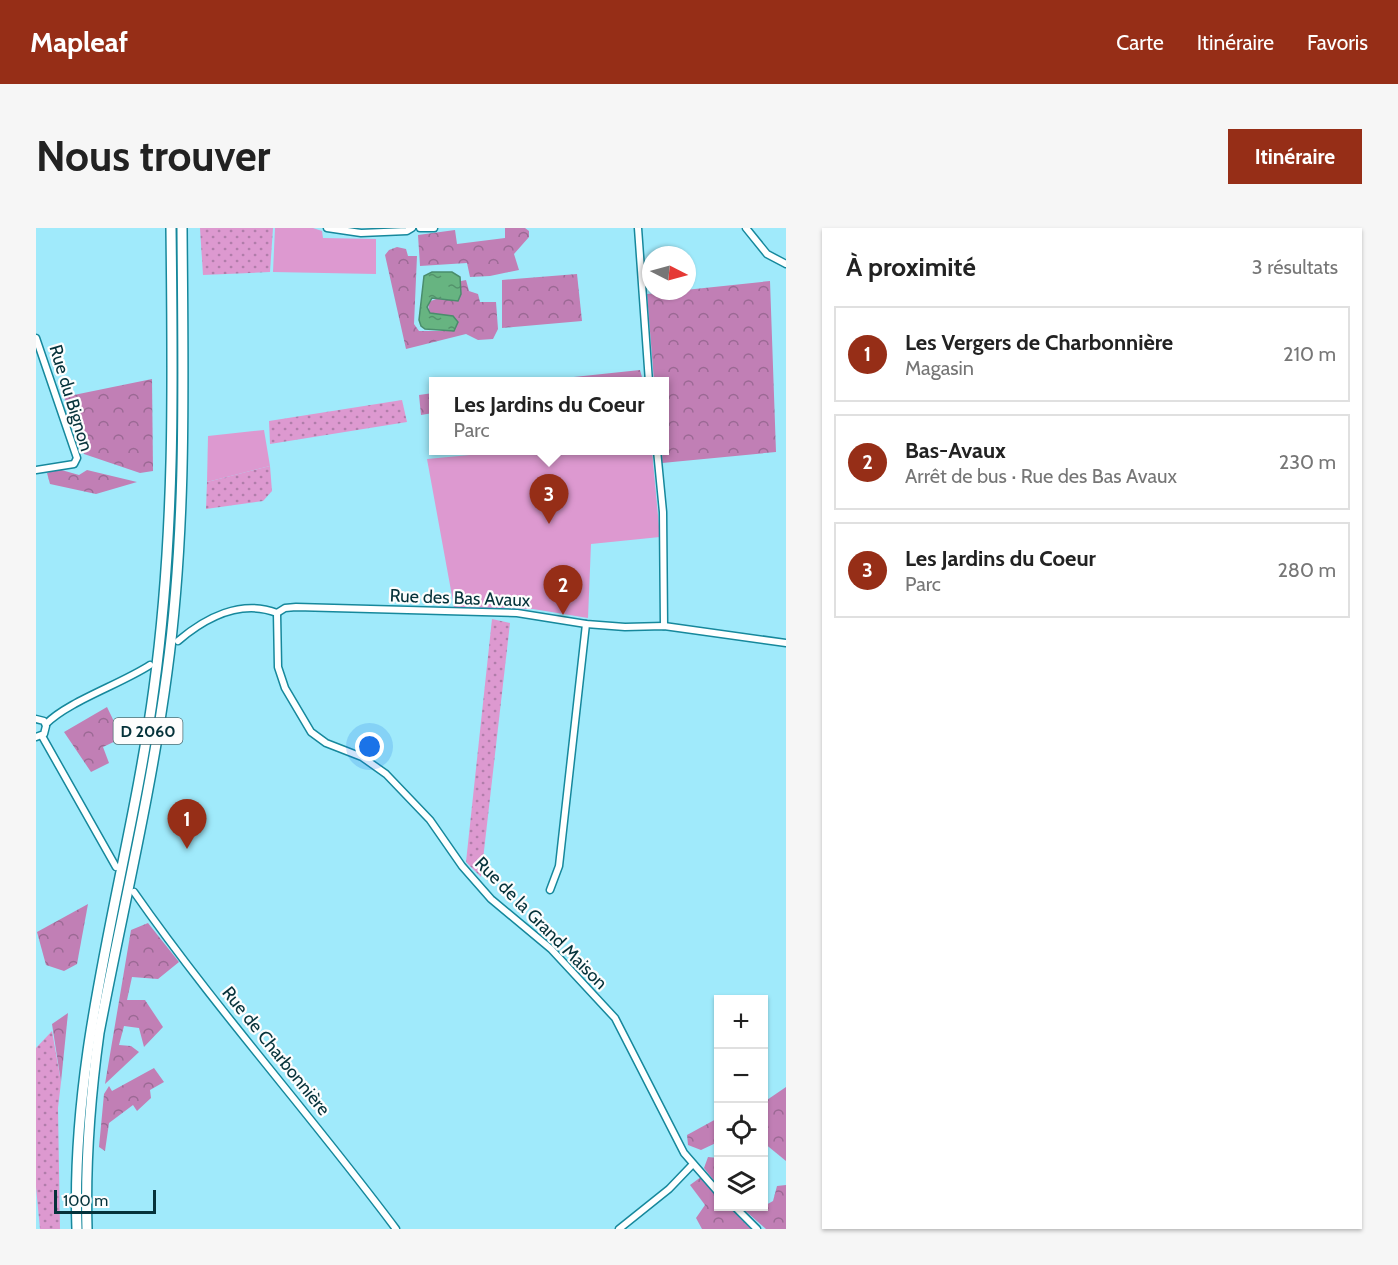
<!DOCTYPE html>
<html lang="fr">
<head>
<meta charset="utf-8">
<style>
  :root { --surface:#fff; --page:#f6f6f6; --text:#222; --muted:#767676; --line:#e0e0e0; --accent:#962e17 }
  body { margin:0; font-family:Cabin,sans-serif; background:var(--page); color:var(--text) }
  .controls { position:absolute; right:18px; bottom:18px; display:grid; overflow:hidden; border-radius:0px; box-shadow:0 2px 4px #0004 }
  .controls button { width:54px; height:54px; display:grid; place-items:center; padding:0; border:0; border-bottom:2px solid var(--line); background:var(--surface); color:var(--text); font:30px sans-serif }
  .compass { position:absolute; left:606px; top:18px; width:54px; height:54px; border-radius:50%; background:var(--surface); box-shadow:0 2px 4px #0004; rotate:96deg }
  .scale { position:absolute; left:18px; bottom:15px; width:102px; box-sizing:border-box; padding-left:6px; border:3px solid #05323a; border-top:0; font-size:16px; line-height:21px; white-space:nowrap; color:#05323a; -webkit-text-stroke:4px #fdfdfd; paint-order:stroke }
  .you { position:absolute; left:334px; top:519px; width:21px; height:21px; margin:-15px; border:4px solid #fff; border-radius:50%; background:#1a73e8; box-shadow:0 0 0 9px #1a73e833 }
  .badge { display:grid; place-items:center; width:39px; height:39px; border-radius:50%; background:var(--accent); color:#fff; font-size:20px; font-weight:700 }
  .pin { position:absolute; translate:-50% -50px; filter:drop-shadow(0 2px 3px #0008) }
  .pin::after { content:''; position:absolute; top:32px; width:21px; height:18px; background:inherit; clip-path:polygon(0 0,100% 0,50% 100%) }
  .popup { position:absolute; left:393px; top:149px; width:240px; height:78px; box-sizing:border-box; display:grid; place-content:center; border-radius:0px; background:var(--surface); filter:drop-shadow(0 2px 4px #0005); font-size:20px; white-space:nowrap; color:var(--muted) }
  .popup b { font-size:22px; color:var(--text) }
  .popup::after { content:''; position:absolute; left:50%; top:100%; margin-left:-12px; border:12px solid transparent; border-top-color:var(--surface) }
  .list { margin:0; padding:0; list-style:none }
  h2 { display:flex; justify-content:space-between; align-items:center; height:78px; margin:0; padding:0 24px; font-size:26px }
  h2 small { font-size:20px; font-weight:400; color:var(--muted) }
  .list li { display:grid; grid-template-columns:39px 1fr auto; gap:18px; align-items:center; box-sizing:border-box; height:96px; margin:0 12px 12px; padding:0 12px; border:2px solid var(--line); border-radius:0px }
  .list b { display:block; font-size:22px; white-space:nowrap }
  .list p { margin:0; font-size:20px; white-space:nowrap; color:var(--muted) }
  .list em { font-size:20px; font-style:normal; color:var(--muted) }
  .icon { flex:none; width:33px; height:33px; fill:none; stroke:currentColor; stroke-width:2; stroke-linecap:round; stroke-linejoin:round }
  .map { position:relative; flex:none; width:750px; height:1001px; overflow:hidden; border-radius:0px }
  header { display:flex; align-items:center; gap:36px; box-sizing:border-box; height:84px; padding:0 30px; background:var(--accent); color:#fff }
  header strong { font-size:28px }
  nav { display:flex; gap:33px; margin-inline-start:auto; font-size:21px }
  .intro { display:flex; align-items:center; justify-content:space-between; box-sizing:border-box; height:144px; padding:0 36px }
  h1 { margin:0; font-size:42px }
  .button { padding:15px 27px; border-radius:0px; background:var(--accent); color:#fff; font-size:21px; font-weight:700 }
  main { display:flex; gap:36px; padding:0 36px }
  aside { flex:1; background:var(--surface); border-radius:0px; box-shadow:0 2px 4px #0004 }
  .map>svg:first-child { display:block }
  .grass { fill:url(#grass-dots) }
  .forest { fill:url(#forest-crowns) }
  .green { fill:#dd99d0 }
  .water { fill:url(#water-ripples); stroke:#4a8d6c; stroke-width:1.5 }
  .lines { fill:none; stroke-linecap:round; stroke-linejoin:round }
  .minor-casing { stroke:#16889c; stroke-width:9 }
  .trunk-casing { stroke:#16889c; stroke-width:12 }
  .minor { stroke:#fff; stroke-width:6 }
  .trunk { stroke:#fff; stroke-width:9 }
  .labels { text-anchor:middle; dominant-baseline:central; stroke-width:4.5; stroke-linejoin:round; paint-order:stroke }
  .shield { fill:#fdfdfd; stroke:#4f6f74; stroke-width:1.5 }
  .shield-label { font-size:16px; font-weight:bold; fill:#05323a }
  .street-label { font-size:18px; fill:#05323a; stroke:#fdfdfd }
</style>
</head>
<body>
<header>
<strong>Mapleaf</strong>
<nav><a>Carte</a><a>Itinéraire</a><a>Favoris</a></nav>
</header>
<div class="intro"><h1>Nous trouver</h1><a class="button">Itinéraire</a></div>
<main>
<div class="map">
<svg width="750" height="1001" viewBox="0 0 750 1001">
  <defs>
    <pattern id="grass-dots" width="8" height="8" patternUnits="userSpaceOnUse" patternTransform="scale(1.5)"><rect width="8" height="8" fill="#dd99d0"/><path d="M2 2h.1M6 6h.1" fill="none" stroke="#b17daa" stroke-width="1.8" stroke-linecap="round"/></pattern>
    <pattern id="forest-crowns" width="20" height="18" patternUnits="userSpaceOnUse" patternTransform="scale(1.5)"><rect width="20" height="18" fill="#c17fb5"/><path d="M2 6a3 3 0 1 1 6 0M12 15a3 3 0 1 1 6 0" fill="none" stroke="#9b6994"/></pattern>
    <pattern id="water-ripples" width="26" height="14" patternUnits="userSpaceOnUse" patternTransform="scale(1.5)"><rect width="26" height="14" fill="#67b481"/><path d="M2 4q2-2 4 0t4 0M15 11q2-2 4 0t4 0" fill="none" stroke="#53936b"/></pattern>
  </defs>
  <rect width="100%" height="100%" fill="#a0eafb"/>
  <g class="grass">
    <path d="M164,0H237L234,44L167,47Z"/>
    <path d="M366,172L371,194L234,216L233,193Z"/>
    <path d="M234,238L236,263L227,273L170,281L171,254Z"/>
    <path d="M456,391L474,395L445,649L430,634Z"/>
    <path d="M16,803L25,854L22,880L24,1001H4L0,959V820Z"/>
  </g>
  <g class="forest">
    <path d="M469,0H489L493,3V9L478,26L483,42L454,48L434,49L431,35L384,38L382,7L419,2L421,16L469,10Z"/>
    <path d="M361,19L370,21L372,28H381L378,96L383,103H418L417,89L393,85L392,74L403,70L422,73L425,66V53L430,52L433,63L442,66L444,74H460L462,101L457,111L442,112L430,106L370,121L349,27L353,22Z"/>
    <path d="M541,46L546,93L466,100V52Z"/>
    <path d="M734,53L740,224L626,235L628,154L618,153L611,66Z"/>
    <path d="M604,142L607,153H500Z"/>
    <path d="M116,151L117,243L104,245L48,226L28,169Z"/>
    <path d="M397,165V185L385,187L383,167Z"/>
    <path d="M22,241L43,247L51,242L101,254L60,266L14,256L11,245Z"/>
    <path d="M71,479L86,510L67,519L73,535L55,544L28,504Z"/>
    <path d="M52,676L41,736L28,743L10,737L1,704Z"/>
    <path d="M112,695L143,734L122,751L96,749L91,772H109L127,799L108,819L103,800L88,798L83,817L95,818L103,824L69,856L95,702Z"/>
    <path d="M32,785L25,854L16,796Z"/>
    <path d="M118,840L128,854L114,862L115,870L101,883L97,877L73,895L69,923L63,919L68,866L73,858L76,863Z"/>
    <path d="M750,859V933L728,915V874Z"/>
    <path d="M682,890V914L665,922L652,917L651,907Z"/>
    <path d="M672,929L682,930V958L668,940Z"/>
    <path d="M665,949L682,968V978L693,979L715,1001H666L660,990L669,977L654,957Z"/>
    <path d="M750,957V1001H730L705,979L728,978L737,973L741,958Z"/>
  </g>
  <g class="green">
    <path d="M239,0H277L286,3L287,10L340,11V46L237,44Z"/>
    <path d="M228,202L234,238L171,254L172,208Z"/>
    <path d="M478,223H616L624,309L555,316L552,390L497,381L418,379L391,231Z"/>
  </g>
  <path class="water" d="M396,44H416L424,49L425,66L422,73L396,70L391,79L394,85L417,88L422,94L418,103L389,101L385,98L383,92L388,48Z"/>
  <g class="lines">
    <g class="minor-casing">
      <g id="minor">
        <path d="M291,0L325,5L371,3L376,0"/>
        <path d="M384,0H398"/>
        <path d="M602,0L613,154"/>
        <path d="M710,0L731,26L750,36"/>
        <path d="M0,110L41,230L38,236L0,242"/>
        <path d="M621,222L627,284L628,398"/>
        <path d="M241,385L242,439L249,460L275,504L290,515L326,529L350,546L394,592L426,638L455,671L515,721L579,790L648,925L682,964"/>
        <path d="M241,385L249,380L260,379L481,385L550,396L589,399L628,398L750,415"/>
        <path d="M142,413C169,390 205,371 241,385"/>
        <path d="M0,491L8,493L10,498L8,506L0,509"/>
        <path d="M10,496C31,474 85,456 114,437"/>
        <path d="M6,508L80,639"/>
        <path d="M514,662L523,638L550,396"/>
        <path d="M98,664C179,780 275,887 360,1001"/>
        <path d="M698,978L721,1001"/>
        <path d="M583,1001L633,961L657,936"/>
      </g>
    </g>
    <g class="trunk-casing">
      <g id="trunk">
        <path d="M41,1001C34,817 94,641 118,460C139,307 137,154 135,0"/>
        <path d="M51,1001C49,935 54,870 63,805C86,684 115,565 131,444C151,297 147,148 146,0"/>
      </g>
    </g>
    <use href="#minor" class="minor"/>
    <use href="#trunk" class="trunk"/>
  </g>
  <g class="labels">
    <rect class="shield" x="77.5" y="490" width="69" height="26" rx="4.5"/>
    <g class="shield-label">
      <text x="112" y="503">D 2060</text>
    </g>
    <g class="street-label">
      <text transform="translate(35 170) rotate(73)">Rue du Bignon</text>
      <text transform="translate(424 370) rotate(2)">Rue des Bas Avaux</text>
      <text transform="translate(505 695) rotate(45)">Rue de la Grand Maison</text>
      <text transform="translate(240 823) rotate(51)">Rue de Charbonnière</text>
    </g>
  </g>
</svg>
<div class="controls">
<button>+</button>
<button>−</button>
<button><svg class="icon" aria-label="locate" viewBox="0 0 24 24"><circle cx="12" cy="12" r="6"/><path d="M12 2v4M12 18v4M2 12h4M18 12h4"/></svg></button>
<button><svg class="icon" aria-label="layers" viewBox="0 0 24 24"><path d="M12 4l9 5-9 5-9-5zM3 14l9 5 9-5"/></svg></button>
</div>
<svg class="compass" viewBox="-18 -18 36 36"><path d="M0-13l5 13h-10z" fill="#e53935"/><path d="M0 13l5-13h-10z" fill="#767676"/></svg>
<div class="scale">100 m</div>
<div class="you"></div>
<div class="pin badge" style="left:151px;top:621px">1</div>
<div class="pin badge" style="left:527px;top:387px">2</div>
<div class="pin badge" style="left:513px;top:296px">3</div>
<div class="popup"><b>Les Jardins du Coeur</b>Parc</div>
</div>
<aside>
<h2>À proximité<small>3 résultats</small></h2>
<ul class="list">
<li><span class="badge">1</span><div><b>Les Vergers de Charbonnière</b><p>Magasin</p></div><em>210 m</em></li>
<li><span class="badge">2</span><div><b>Bas-Avaux</b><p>Arrêt de bus · Rue des Bas Avaux</p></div><em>230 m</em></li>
<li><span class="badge">3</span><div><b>Les Jardins du Coeur</b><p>Parc</p></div><em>280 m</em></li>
</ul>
</aside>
</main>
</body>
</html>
